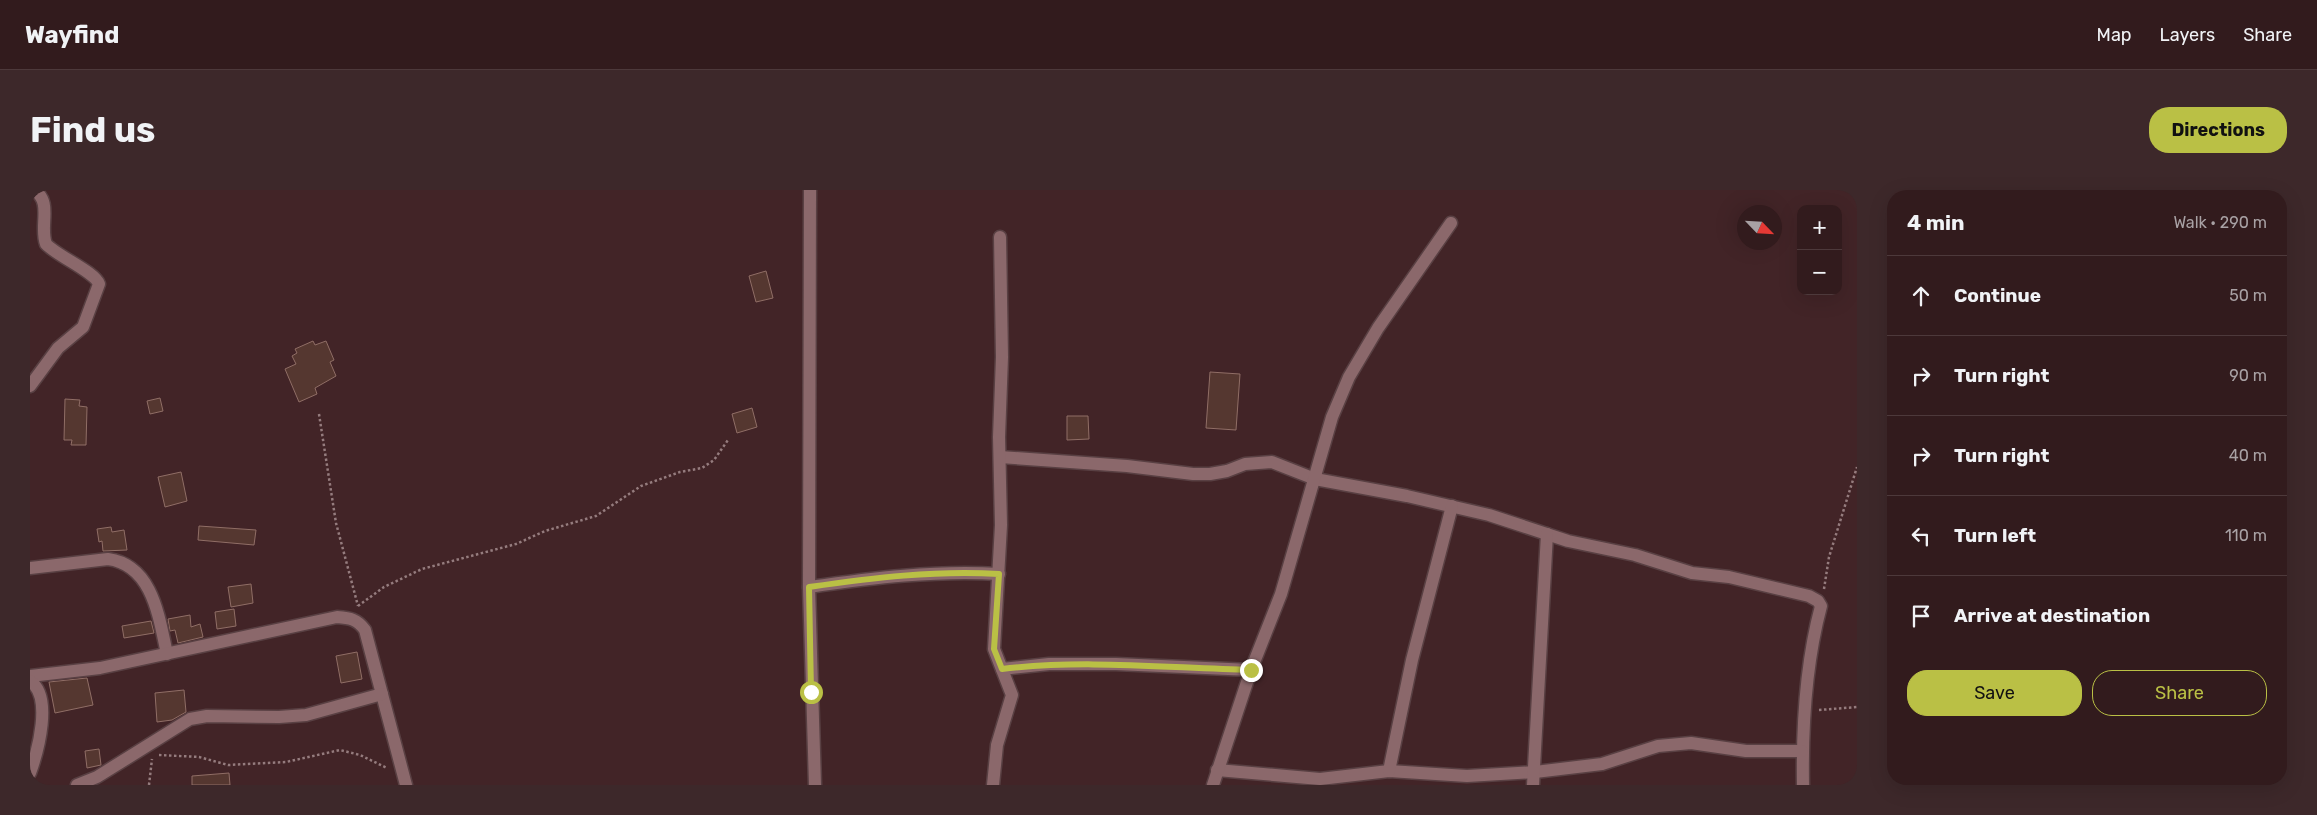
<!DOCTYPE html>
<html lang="en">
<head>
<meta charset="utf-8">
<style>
  :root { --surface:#321b1d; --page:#3d282a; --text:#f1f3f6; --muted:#a8a1a4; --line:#4d393b; --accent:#bac045 }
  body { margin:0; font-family:Rubik,sans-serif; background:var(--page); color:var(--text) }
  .controls { position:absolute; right:15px; top:15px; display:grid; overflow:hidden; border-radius:10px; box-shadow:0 5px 20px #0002 }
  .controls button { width:45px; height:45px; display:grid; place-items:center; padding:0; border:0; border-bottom:1px solid var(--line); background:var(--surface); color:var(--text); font:25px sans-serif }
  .compass { position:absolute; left:1707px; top:15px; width:45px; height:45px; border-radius:50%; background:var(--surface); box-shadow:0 5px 20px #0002; rotate:115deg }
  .stop { position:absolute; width:15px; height:15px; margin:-11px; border:4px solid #bac045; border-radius:50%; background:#fff }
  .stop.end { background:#bac045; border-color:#fff; box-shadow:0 1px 5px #0008 }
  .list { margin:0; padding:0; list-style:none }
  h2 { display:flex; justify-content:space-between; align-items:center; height:65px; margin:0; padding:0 20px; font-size:21px }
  h2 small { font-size:16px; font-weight:400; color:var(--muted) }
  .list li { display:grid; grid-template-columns:32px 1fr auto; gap:15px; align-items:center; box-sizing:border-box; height:80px; padding:0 20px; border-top:1px solid var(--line) }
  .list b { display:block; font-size:19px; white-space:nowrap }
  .list em { font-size:16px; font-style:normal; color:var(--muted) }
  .actions { display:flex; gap:10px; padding:15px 20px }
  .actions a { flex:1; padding:11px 0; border:1px solid var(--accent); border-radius:20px; text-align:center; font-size:18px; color:var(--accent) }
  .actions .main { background:var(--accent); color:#111 }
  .icon { flex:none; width:28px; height:28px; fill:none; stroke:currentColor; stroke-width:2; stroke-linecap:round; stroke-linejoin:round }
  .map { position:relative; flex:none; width:1827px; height:595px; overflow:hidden; border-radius:20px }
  header { display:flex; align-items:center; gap:30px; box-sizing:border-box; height:70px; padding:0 25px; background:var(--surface); border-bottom:1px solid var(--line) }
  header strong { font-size:24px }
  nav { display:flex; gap:28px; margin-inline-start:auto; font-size:18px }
  .intro { display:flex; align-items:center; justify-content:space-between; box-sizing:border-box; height:120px; padding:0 30px }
  h1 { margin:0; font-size:35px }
  .button { padding:12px 22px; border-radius:20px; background:var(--accent); color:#111; font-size:18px; font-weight:700 }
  main { display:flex; gap:30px; padding:0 30px }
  aside { flex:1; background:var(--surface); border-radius:20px; box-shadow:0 5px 20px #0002 }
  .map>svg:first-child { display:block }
  .building { fill:#553730; stroke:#906e66 }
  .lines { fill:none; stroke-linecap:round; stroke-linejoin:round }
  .minor-casing { stroke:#594043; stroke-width:15 }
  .path { stroke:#957c7e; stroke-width:2.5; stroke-dasharray:2.5 2.5; stroke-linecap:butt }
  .minor { stroke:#8b686b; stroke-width:12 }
  .route { stroke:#bac045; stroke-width:6 }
</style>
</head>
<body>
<header>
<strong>Wayfind</strong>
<nav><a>Map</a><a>Layers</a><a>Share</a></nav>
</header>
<div class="intro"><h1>Find us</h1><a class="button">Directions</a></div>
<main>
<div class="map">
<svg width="1827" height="595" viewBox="0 0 1827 595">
  <rect width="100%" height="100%" fill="#422427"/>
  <g class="building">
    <path d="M736,81L743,108L726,112L719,86Z"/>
    <path d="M283,151L285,155L296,151L304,170L300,172L306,186L285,198L287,204L269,212L255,179L266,174L262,166L267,163L265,159Z"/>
    <path d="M1180,182L1210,184L1206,240L1176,238Z"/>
    <path d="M130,208L133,221L120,224L117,211Z"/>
    <path d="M35,209L50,210L49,216L57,217L56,255H41L42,250H34Z"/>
    <path d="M722,218L727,237L707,243L702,224Z"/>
    <path d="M1037,226H1058L1059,249L1037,250Z"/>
    <path d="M151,282L157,311L135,317L128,287Z"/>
    <path d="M169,336L226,340L224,355L168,350Z"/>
    <path d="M81,337L82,342L94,340L97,360L73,361L72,351L69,352L67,339Z"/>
    <path d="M221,394L223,413L201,417L198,397Z"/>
    <path d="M204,419L206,436L187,439L185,422Z"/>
    <path d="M160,425L161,437L170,434L173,447L148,453L145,440L140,441L138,429Z"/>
    <path d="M121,431L124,443L94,448L92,436Z"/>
    <path d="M327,462L332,489L311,493L306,466Z"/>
    <path d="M57,488L63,515L25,523L19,492Z"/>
    <path d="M154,500L156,522L142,530L127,532L125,503Z"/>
    <path d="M69,559L71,575L57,578L55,561Z"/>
    <path d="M199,583L200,595H162V586Z"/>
  </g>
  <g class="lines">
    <g class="minor-casing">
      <g id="minor">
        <path d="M780,0L779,397L785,595"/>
        <path d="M0,196L28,158L53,137L69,94C65,82 27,66 16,54C9,36 23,12 4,0"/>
        <path d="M970,267L1097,276L1163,284H1180L1197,281L1215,274L1242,272L1285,289L1377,306L1459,325L1538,351L1605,365L1662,383L1699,387L1779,406L1788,411L1791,416C1776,472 1772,537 1773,595"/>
        <path d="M0,378L78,369C123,375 129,428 137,464"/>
        <path d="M779,397C842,388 906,380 969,384"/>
        <path d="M972,479L1019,474H1086L1221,480"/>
        <path d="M0,486L70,478L307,427C320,428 327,429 335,440L376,595"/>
        <path d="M0,491C23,506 8,561 0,583"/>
        <path d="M1187,580L1290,589L1359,581L1437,586L1505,582L1572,574L1628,556L1661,553L1716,561H1772"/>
        <path d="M1359,581L1382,470L1422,316"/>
        <path d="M47,595L67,587L160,529L177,526L249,527L276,525L352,504"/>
        <path d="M963,595L967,555L982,505L964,459L971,335L969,247L972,167L970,47"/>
        <path d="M1183,595L1221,480L1251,404L1302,227L1319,187L1348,138L1421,33"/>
        <path d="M1503,595L1517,344"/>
      </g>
    </g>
    <g class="path">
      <path d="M289,224L306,333L328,416"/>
      <path d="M1794,399L1799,367L1827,277"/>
      <path d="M328,416L354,397L392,379L486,354L515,341L566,326L611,296L650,282L672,278L684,270L698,250"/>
      <path d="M1789,520L1827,517"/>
      <path d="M129,565L169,567L198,575L256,572L310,560L330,565L357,578"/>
      <path d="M119,595L122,569"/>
    </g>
    <use href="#minor" class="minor"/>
  </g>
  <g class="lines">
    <path class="route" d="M781,502L779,397C842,388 905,380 969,384L964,459L972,479C1056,469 1137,478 1221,480"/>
  </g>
</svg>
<div class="controls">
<button>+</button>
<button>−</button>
</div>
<svg class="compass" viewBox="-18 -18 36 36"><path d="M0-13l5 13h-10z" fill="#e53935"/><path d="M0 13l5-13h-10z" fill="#a8a1a4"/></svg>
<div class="stop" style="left:781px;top:502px"></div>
<div class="stop end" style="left:1221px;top:480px"></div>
</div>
<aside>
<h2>4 min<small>Walk · 290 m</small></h2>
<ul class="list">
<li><svg class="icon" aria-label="ahead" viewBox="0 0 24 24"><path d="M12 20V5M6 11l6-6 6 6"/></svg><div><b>Continue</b></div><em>50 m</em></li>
<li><svg class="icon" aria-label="right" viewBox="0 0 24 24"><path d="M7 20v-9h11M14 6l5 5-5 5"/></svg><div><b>Turn right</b></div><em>90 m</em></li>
<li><svg class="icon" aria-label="right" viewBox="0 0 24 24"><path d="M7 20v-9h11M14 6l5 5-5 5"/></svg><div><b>Turn right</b></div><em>40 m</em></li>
<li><svg class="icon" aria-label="left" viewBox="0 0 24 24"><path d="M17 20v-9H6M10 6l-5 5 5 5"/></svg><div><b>Turn left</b></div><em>110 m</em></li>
<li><svg class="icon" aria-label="arrive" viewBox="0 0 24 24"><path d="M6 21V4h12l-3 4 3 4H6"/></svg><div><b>Arrive at destination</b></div></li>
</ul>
<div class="actions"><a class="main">Save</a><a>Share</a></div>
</aside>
</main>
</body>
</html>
